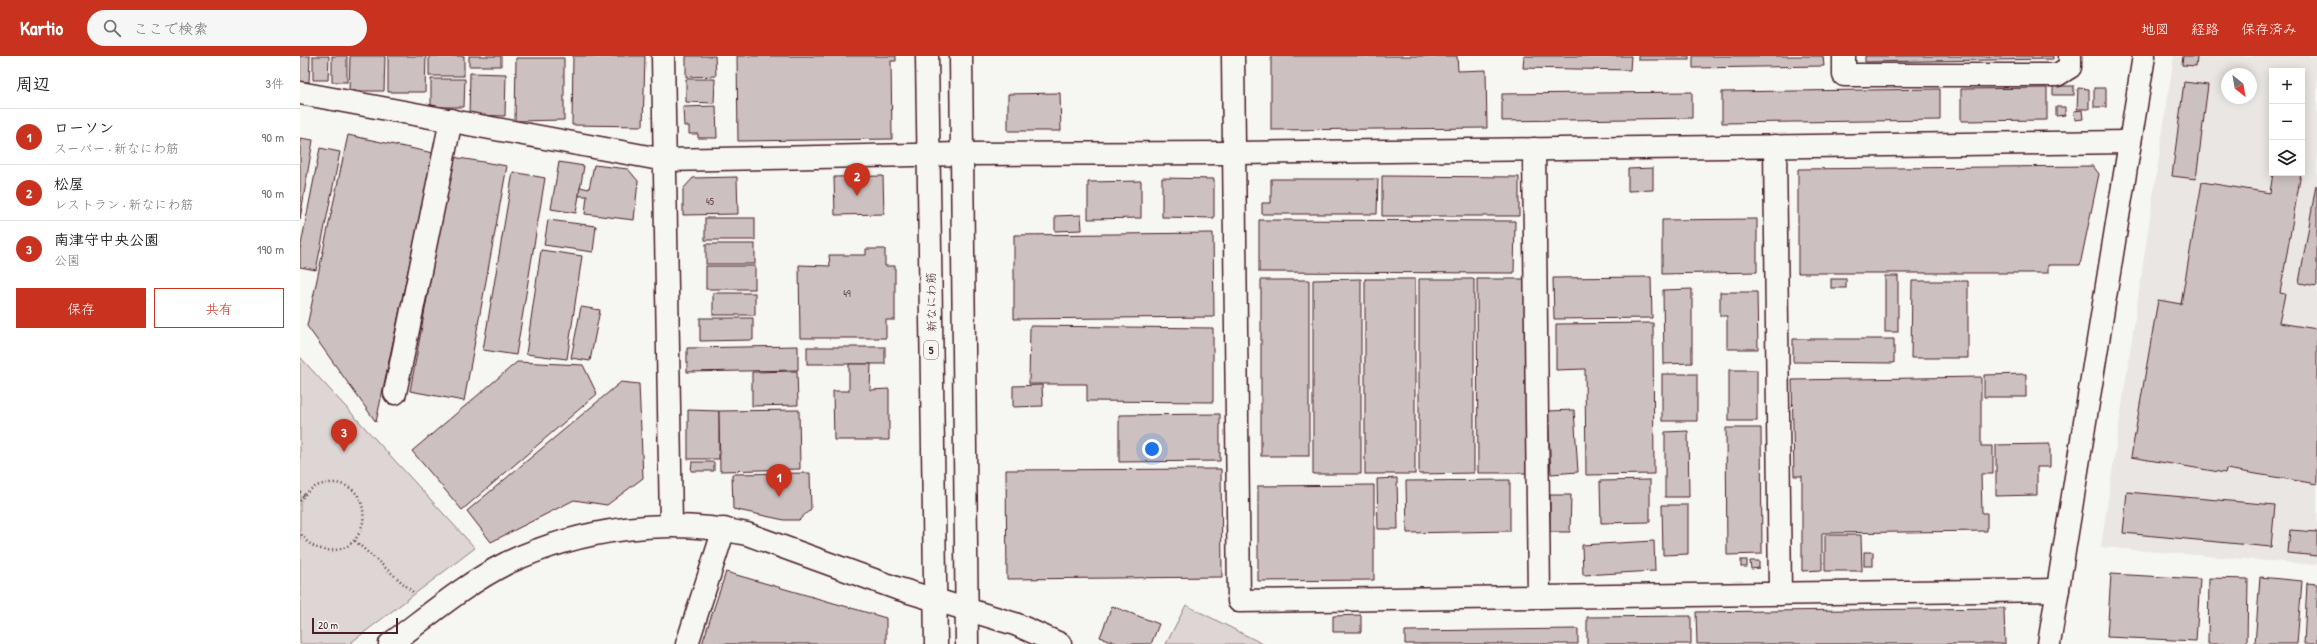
<!DOCTYPE html>
<html lang="ja">
<head>
<meta charset="utf-8">
<style>
  :root { --surface:#fff; --page:#f6f6f6; --text:#202124; --muted:#757577; --line:#e0e0e0; --accent:#c8321e }
  body { margin:0; font-family:"Patrick Hand","Klee One",sans-serif; background:var(--page); color:var(--text) }
  .controls { position:absolute; right:12px; top:12px; display:grid; overflow:hidden; border-radius:0px; box-shadow:0 2px 10px #0003 }
  .controls button { width:36px; height:36px; display:grid; place-items:center; padding:0; border:0; border-bottom:1px solid var(--line); background:var(--surface); color:var(--text); font:20px sans-serif }
  .compass { position:absolute; left:1921px; top:12px; width:36px; height:36px; border-radius:50%; background:var(--surface); box-shadow:0 2px 10px #0003; rotate:149deg }
  .scale { position:absolute; left:12px; bottom:10px; width:86px; box-sizing:border-box; padding-left:4px; border:2px solid #4a1f2b; border-top:0; font-size:11px; line-height:14px; white-space:nowrap; color:#4a1f2b; -webkit-text-stroke:3px #f6f6f2; paint-order:stroke }
  .you { position:absolute; left:852px; top:393px; width:14px; height:14px; margin:-10px; border:3px solid #fff; border-radius:50%; background:#1a73e8; box-shadow:0 0 0 6px #1a73e833 }
  .badge { display:grid; place-items:center; width:26px; height:26px; border-radius:50%; background:var(--accent); color:#fff; font-size:13px; font-weight:700 }
  .pin { position:absolute; translate:-50% -33px; filter:drop-shadow(0 1px 2px #0008) }
  .pin::after { content:''; position:absolute; top:21px; width:14px; height:12px; background:inherit; clip-path:polygon(0 0,100% 0,50% 100%) }
  .list { margin:0; padding:0; list-style:none }
  h2 { display:flex; justify-content:space-between; align-items:center; height:52px; margin:0; padding:0 16px; font-size:17px }
  h2 small { font-size:13px; font-weight:400; color:var(--muted) }
  .list li { display:grid; grid-template-columns:26px 1fr auto; gap:12px; align-items:center; box-sizing:border-box; height:56px; padding:0 16px; border-top:1px solid var(--line) }
  .list b { display:block; font-size:15px; white-space:nowrap }
  .list p { margin:0; font-size:13px; white-space:nowrap; color:var(--muted) }
  .list em { font-size:13px; font-style:normal; color:var(--muted) }
  .actions { display:flex; gap:8px; padding:12px 16px }
  .actions a { flex:1; padding:9px 0; border:1px solid var(--accent); border-radius:0px; text-align:center; font-size:14px; color:var(--accent) }
  .actions .main { background:var(--accent); color:#fff }
  .icon { flex:none; width:22px; height:22px; fill:none; stroke:currentColor; stroke-width:2; stroke-linecap:round; stroke-linejoin:round }
  .map { position:relative; flex:none; width:2017px; height:588px; overflow:hidden }
  header { display:flex; align-items:center; gap:24px; box-sizing:border-box; height:56px; padding:0 20px; background:var(--accent); color:#fff }
  header strong { font-size:19px }
  nav { display:flex; gap:22px; margin-inline-start:auto; font-size:14px }
  .search { width:280px; height:36px; background:var(--page); display:flex; align-items:center; gap:10px; box-sizing:border-box; padding:0 14px; border-radius:22px; color:var(--muted); font-size:15px }
  main { display:flex }
  aside { flex:1; background:var(--surface) }
  .map>svg:first-child { display:block }
  .built { fill:#e9e6e3; fill-rule:evenodd }
  .green { fill:#ddd6d5; stroke:#947a80 }
  .building { fill:#ccc1c0; stroke:#4a1f2b }
  .lines { fill:none; stroke-linecap:round; stroke-linejoin:round }
  .minor-casing { stroke:#4a1f2b; stroke-width:25 }
  .major-casing { stroke:#4a1f2b; stroke-width:25 }
  .path { stroke:#4a1f2b; stroke-width:2.5; stroke-dasharray:1 3; stroke-linecap:butt }
  .minor { stroke:#f6f6f2; stroke-width:22 }
  .major { stroke:#f6f6f2; stroke-width:22 }
  .labels { text-anchor:middle; dominant-baseline:central; stroke-width:3; stroke-linejoin:round; paint-order:stroke }
  .number-label { font-size:10px; fill:#6a4850 }
  .shield { fill:#f6f6f2; stroke:#7e6067; stroke-width:1 }
  .shield-label { font-size:11px; font-weight:bold; fill:#4a1f2b }
  .street-label { font-size:12px; fill:#4a1f2b; stroke:#f6f6f2 }
</style>
</head>
<body>
<header>
<strong>Kartio</strong>
<div class="search"><svg class="icon" aria-label="search" viewBox="0 0 24 24"><circle cx="10" cy="10" r="6"/><path d="M15 15l6 6"/></svg>ここで検索</div>
<nav><a>地図</a><a>経路</a><a>保存済み</a></nav>
</header>
<main>
<aside>
<h2>周辺<small>3件</small></h2>
<ul class="list">
<li><span class="badge">1</span><div><b>ローソン</b><p>スーパー · 新なにわ筋</p></div><em>90 m</em></li>
<li><span class="badge">2</span><div><b>松屋</b><p>レストラン · 新なにわ筋</p></div><em>90 m</em></li>
<li><span class="badge">3</span><div><b>南津守中央公園</b><p>公園</p></div><em>190 m</em></li>
</ul>
<div class="actions"><a class="main">保存</a><a>共有</a></div>
</aside>
<div class="map">
<svg width="2017" height="588" viewBox="0 0 2017 588">
  <rect width="100%" height="100%" fill="#f6f6f2"/>
  <filter id="ink" filterUnits="userSpaceOnUse"><feTurbulence type="fractalNoise" baseFrequency=".025" numOctaves="2"/><feDisplacementMap in="SourceGraphic" scale="8" xChannelSelector="R" yChannelSelector="G"/><feConvolveMatrix kernelMatrix="1 2 1 2 8 2 1 2 1" color-interpolation-filters="sRGB"/></filter>
  <g filter="url(#ink)">
    <path class="built" d="M1874,0H2017V509L1801,491ZM1972,15H2002V117H1972ZM1927,18H1951V42H1927Z"/>
    <g class="green">
      <path d="M0,301L175,492L49,588H0Z"/>
      <path d="M886,549L963,588H866Z"/>
    </g>
    <g class="building">
      <path d="M0,0H10L9,26H0Z"/>
      <path d="M13,0H29L28,24H13Z"/>
      <rect x="32" y="0" width="15" height="26"/>
      <path d="M50,0H85L84,35H49Z"/>
      <path d="M88,0H126L125,36H88Z"/>
      <rect x="129" y="0" width="35" height="20"/>
      <rect x="169" y="0" width="32" height="10"/>
      <path d="M273,0H345L343,70L272,69Z"/>
      <path d="M386,0H415L416,20L386,21Z"/>
      <path d="M437,0H596V5H591L592,83L438,85Z"/>
      <path d="M971,0H1157L1158,15L1186,14L1187,72L971,74Z"/>
      <path d="M1224,0H1331L1330,14L1223,12Z"/>
      <rect x="1338" y="0" width="51" height="4"/>
      <path d="M1393,0H1523L1524,10L1393,12Z"/>
      <path d="M1565,0H1753V3L1565,6Z"/>
      <path d="M1883,0H1897L1896,10L1882,9Z"/>
      <path d="M216,2H264V64L215,65Z"/>
      <path d="M170,17L206,18L205,60L169,59Z"/>
      <path d="M131,23H165L164,51H131Z"/>
      <path d="M386,23H415L414,47L386,46Z"/>
      <path d="M1884,26L1908,29L1896,123L1872,120Z"/>
      <rect x="1753" y="30" width="21" height="9"/>
      <path d="M1747,32V64L1661,65V33Z"/>
      <path d="M1778,32L1789,33V53H1777Z"/>
      <rect x="1794" y="32" width="12" height="19"/>
      <path d="M1640,33V64L1422,67V36Z"/>
      <path d="M1392,36V62L1202,65V38Z"/>
      <path d="M760,37L761,75H708V38Z"/>
      <path d="M416,50L417,82H398V78H389V70H384L383,51Z"/>
      <path d="M1756,51H1765V59L1756,60Z"/>
      <path d="M1782,54L1783,63L1775,64L1774,55Z"/>
      <path d="M48,79L133,97L76,366L7,270Z"/>
      <path d="M0,82L13,84L0,163Z"/>
      <path d="M20,92L40,96L16,214L0,211V194Z"/>
      <path d="M153,101L207,110L164,345L110,335Z"/>
      <path d="M259,106L284,110L276,157L251,153Z"/>
      <path d="M294,109L328,113L338,125L334,164L285,158L287,140H279L280,131L289,133Z"/>
      <path d="M1793,110L1799,118L1780,209H1748V217H1498V113Z"/>
      <path d="M1353,112V134L1328,135V113Z"/>
      <path d="M213,116L245,122L216,299L183,294Z"/>
      <path d="M1973,117H2001L1980,237L1985,238L1979,267L2017,273V428L1926,413L1925,417L1831,401L1858,244L1881,248L1902,126L1970,137Z"/>
      <path d="M583,120L584,158L535,159L534,121Z"/>
      <path d="M1082,120L1219,121V160H1082Z"/>
      <path d="M437,121L438,158L383,159V133L393,122Z"/>
      <path d="M862,122L914,123V162L862,161Z"/>
      <path d="M971,123H1078L1077,158H962V147H971Z"/>
      <path d="M841,125V162L788,163V126Z"/>
      <path d="M2016,129L2017,130V230L1999,227Z"/>
      <path d="M781,159L782,174L755,175V160Z"/>
      <rect x="405" y="162" width="50" height="22"/>
      <path d="M1457,163V216L1362,218V164Z"/>
      <path d="M248,164L296,170L293,196L244,189Z"/>
      <path d="M959,164L1215,165L1214,217L959,216Z"/>
      <path d="M913,177L914,261L714,263V179Z"/>
      <rect x="406" y="188" width="49" height="20"/>
      <path d="M566,193H585V210H595V264H586V282H500L499,209L530,210L529,199H566Z"/>
      <path d="M241,194L282,200L267,303L226,298Z"/>
      <rect x="406" y="210" width="49" height="23"/>
      <rect x="1585" y="220" width="13" height="56"/>
      <path d="M1351,221L1352,262L1254,263L1253,222Z"/>
      <path d="M1061,223V418H1013V224Z"/>
      <rect x="1065" y="223" width="50" height="195"/>
      <path d="M1119,223H1174V417L1119,418Z"/>
      <path d="M1177,223H1226V417H1178Z"/>
      <rect x="1531" y="223" width="15" height="9"/>
      <rect x="961" y="224" width="48" height="176"/>
      <path d="M1612,225H1668V302H1611Z"/>
      <path d="M1392,233V307L1364,308L1363,234Z"/>
      <path d="M1420,236H1457L1458,293H1427V260H1420Z"/>
      <rect x="413" y="237" width="42" height="22"/>
      <path d="M281,251L300,254L290,305L271,302Z"/>
      <path d="M400,262H453V284L400,285Z"/>
      <path d="M1353,267L1354,418L1286,419L1285,313L1256,314V268Z"/>
      <path d="M730,270L913,272V346L787,345V328H729Z"/>
      <path d="M1493,283H1594V307L1493,306Z"/>
      <path d="M498,290V314L387,316V292Z"/>
      <rect x="507" y="291" width="78" height="17"/>
      <path d="M217,306L283,309L297,338L162,454L112,395Z"/>
      <path d="M549,308H571L570,334L589,333V384H534L533,335H549Z"/>
      <rect x="1429" y="314" width="28" height="51"/>
      <path d="M497,315L498,349L452,350V316Z"/>
      <rect x="1362" y="318" width="35" height="47"/>
      <path d="M1726,318V341H1684V319Z"/>
      <path d="M1681,321V390H1693V418H1681L1682,457H1687V475L1522,477V514L1502,515V420H1494L1492,324Z"/>
      <path d="M321,326L339,328L343,422L307,449L274,444L191,486L167,455Z"/>
      <path d="M742,329L743,350L713,351V330Z"/>
      <path d="M388,354L419,355V403H388Z"/>
      <path d="M499,354L500,413L420,415L419,355Z"/>
      <path d="M1274,354L1278,416L1251,418L1248,355Z"/>
      <path d="M920,358V405L819,406V359Z"/>
      <path d="M1426,372H1461L1462,498L1427,499Z"/>
      <path d="M1388,375L1389,441H1365V376Z"/>
      <path d="M1750,388V411H1737V439L1696,440V389Z"/>
      <path d="M392,406H414V415H391Z"/>
      <path d="M921,413L922,521L707,523L706,414Z"/>
      <path d="M510,417L511,453L499,464H484L433,453L432,418Z"/>
      <path d="M1097,422L1098,473H1078L1077,423Z"/>
      <path d="M1210,424V475L1107,477L1106,425Z"/>
      <path d="M1350,424V466L1301,467L1300,425Z"/>
      <path d="M1074,429V524L958,525V430Z"/>
      <path d="M1827,436L1975,449L1971,491L1823,477Z"/>
      <path d="M1250,439H1271L1270,476H1250Z"/>
      <path d="M1362,449H1388V498L1363,499Z"/>
      <path d="M1990,474L2017,476V500L1988,497Z"/>
      <path d="M1525,479H1561L1562,515H1525Z"/>
      <path d="M1354,485L1355,515L1283,519L1282,489Z"/>
      <rect x="1564" y="496" width="9" height="14"/>
      <rect x="1441" y="504" width="6" height="7"/>
      <path d="M1450,505H1459V512L1451,513Z"/>
      <path d="M426,516L586,562V588H402Z"/>
      <path d="M1811,518L1900,523L1896,585L1807,581Z"/>
      <path d="M1960,521L2002,525L1997,588H1955Z"/>
      <path d="M1909,522L1948,523L1947,588H1908Z"/>
      <path d="M2007,527L2017,528V588H2004Z"/>
      <path d="M812,550L859,568L851,588H819L800,581Z"/>
      <path d="M1704,552L1705,588H1397L1396,556Z"/>
      <path d="M1061,559V576H1033V560Z"/>
      <path d="M1391,560V588H1287V561Z"/>
      <path d="M1278,573V588H1105V575Z"/>
    </g>
    <g class="lines">
      <g class="minor-casing">
        <g id="minor">
          <path d="M363,0L371,469"/>
          <path d="M933,0L939,545L1758,534"/>
          <path d="M1544,0V19H1757L1770,11V0"/>
          <path d="M0,37L365,104L662,98L934,97L1830,86"/>
          <path d="M1475,90L1480,538"/>
          <path d="M1234,93L1239,541"/>
          <path d="M95,337L151,64"/>
          <path d="M90,588C128,560 165,528 207,507C282,472 367,461 447,478L596,532L715,568L760,588"/>
          <path d="M387,588L424,473"/>
          <path d="M1749,588L1844,0"/>
        </g>
      </g>
      <g class="major-casing">
        <g id="major">
          <path d="M627,0L636,588"/>
          <path d="M661,0L667,588"/>
        </g>
      </g>
      <g class="path">
        <path d="M0,436L4,440"/>
        <path d="M0,445C8,433 18,427 33,427C79,428 71,505 21,493C12,491 4,484 0,476"/>
        <path d="M55,485L114,537"/>
      </g>
      <use href="#minor" class="minor"/>
      <use href="#major" class="major"/>
    </g>
  </g>
  <g class="labels">
    <g class="number-label">
      <text x="410" y="145">45</text>
      <text x="547" y="237">49</text>
    </g>
    <rect class="shield" x="624" y="285" width="14" height="18" rx="3"/>
    <g class="shield-label">
      <text x="631" y="294">5</text>
    </g>
    <g class="street-label">
      <text transform="translate(631 246) rotate(-91)">新なにわ筋</text>
    </g>
  </g>
</svg>
<div class="controls">
<button>+</button>
<button>−</button>
<button><svg class="icon" aria-label="layers" viewBox="0 0 24 24"><path d="M12 4l9 5-9 5-9-5zM3 14l9 5 9-5"/></svg></button>
</div>
<svg class="compass" viewBox="-18 -18 36 36"><path d="M0-13l5 13h-10z" fill="#e53935"/><path d="M0 13l5-13h-10z" fill="#757577"/></svg>
<div class="scale">20 m</div>
<div class="you"></div>
<div class="pin badge" style="left:479px;top:441px">1</div>
<div class="pin badge" style="left:557px;top:140px">2</div>
<div class="pin badge" style="left:44px;top:396px">3</div>
</div>
</main>
</body>
</html>
